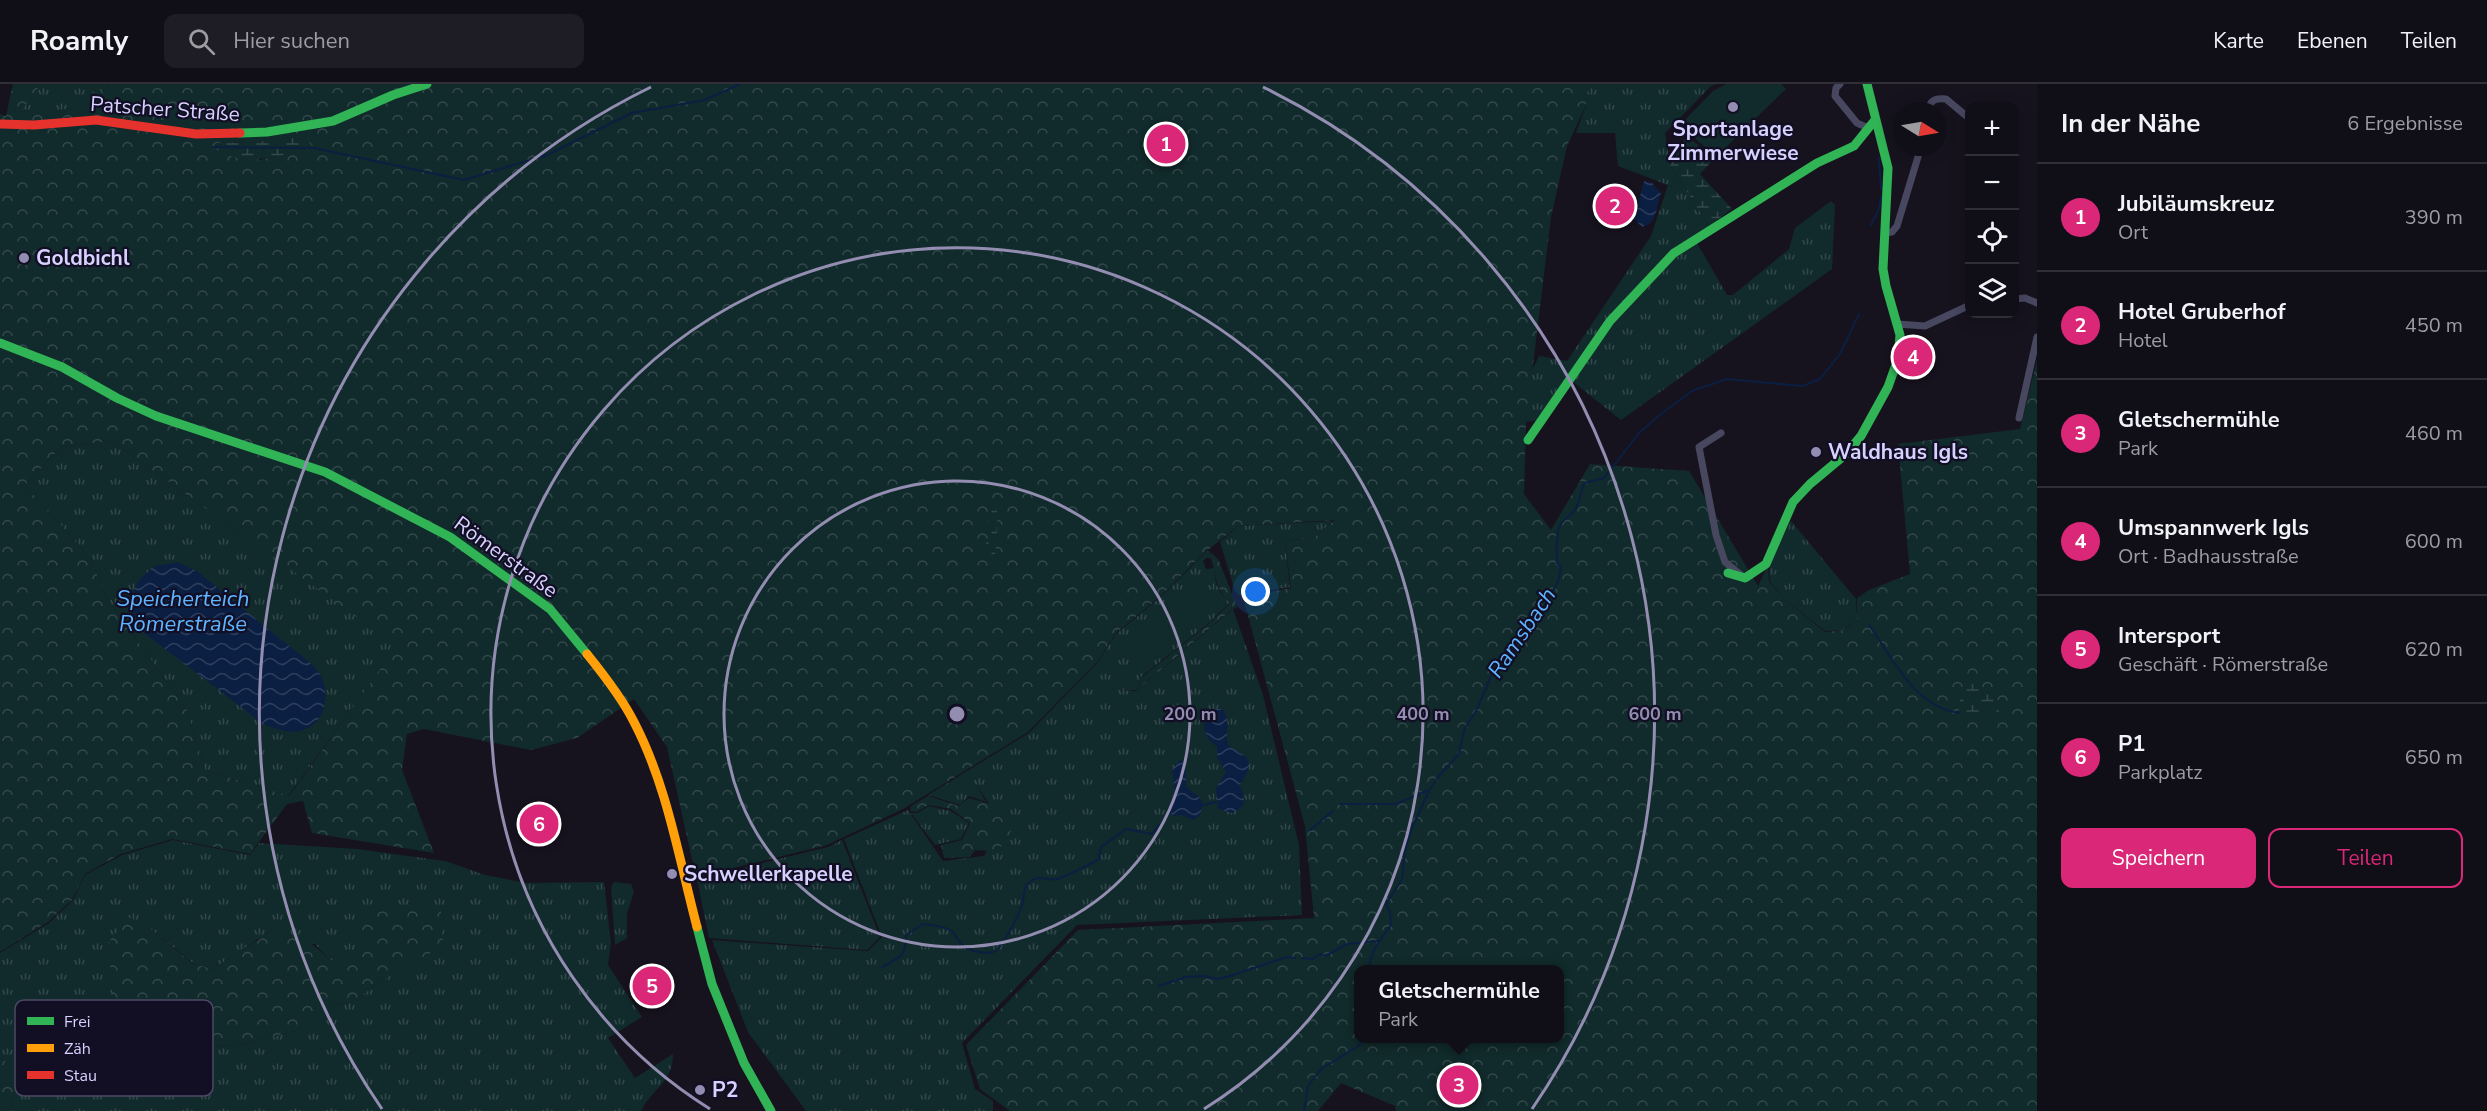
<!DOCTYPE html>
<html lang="de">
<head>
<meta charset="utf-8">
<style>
  :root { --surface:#100e17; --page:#1e1c24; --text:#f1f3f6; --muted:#9c9ca1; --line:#302e36; --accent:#db2777 }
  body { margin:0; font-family:"Nunito Sans",sans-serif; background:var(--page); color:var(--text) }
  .controls { position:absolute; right:18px; top:18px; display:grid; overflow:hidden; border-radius:12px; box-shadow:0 3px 15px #0003 }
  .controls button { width:54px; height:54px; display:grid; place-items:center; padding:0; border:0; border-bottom:2px solid var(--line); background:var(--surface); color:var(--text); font:30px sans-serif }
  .compass { position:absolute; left:1893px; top:18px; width:54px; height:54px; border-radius:50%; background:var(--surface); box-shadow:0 3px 15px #0003; rotate:101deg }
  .you { position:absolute; left:1256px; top:508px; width:21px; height:21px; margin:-15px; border:4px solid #fff; border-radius:50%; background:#1a73e8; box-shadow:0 0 0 9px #1a73e833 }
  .badge { display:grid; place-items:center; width:39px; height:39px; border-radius:50%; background:var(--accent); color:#fff; font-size:20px; font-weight:700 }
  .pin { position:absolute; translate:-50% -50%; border:3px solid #fff; box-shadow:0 2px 6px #0006 }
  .popup { position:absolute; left:1354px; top:881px; width:210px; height:78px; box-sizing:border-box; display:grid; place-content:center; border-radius:12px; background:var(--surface); filter:drop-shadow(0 2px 4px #0005); font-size:20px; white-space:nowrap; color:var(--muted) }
  .popup b { font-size:22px; color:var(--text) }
  .popup::after { content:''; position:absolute; left:50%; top:100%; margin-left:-12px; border:12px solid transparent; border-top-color:var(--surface) }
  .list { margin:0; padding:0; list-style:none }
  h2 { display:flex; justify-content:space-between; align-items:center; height:78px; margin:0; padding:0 24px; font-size:26px }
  h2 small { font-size:20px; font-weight:400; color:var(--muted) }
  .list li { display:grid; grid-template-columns:39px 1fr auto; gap:18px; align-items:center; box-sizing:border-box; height:108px; padding:0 24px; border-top:2px solid var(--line) }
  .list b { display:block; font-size:22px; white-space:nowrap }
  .list p { margin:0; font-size:20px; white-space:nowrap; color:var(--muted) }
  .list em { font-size:20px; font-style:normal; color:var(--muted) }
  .actions { display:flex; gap:12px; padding:18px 24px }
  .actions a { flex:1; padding:14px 0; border:2px solid var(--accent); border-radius:12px; text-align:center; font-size:21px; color:var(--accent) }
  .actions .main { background:var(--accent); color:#fff }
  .icon { flex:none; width:33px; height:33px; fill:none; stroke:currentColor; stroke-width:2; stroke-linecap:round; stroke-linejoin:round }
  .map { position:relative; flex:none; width:2037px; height:1027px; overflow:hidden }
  header { display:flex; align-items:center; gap:36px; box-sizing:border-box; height:84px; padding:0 30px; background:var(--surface); border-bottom:2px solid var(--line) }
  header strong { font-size:28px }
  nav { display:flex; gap:33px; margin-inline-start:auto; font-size:21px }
  .search { width:420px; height:54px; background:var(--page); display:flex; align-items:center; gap:15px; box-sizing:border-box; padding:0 21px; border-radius:12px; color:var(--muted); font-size:22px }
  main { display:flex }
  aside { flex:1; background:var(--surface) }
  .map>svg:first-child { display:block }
  .grass { fill:url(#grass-tufts); fill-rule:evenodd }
  .forest { fill:url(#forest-crowns); fill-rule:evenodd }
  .wetland { fill:url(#wetland-marsh) }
  .pitch { fill:#112a2b }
  .water { fill:url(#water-waves) }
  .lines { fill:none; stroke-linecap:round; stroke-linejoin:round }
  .stream { stroke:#0b1f42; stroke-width:2 }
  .street { stroke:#484760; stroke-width:7 }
  .fast { stroke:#30b455; stroke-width:9 }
  .slow { stroke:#ff9f0a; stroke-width:9 }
  .jam { stroke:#e5322d; stroke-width:9 }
  .ring { fill:none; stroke:#938eb1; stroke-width:3 }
  .poi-dot { fill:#938eb1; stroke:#120e24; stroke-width:2 }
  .labels { text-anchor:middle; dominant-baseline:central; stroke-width:4.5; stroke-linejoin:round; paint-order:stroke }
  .street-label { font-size:21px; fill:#d6d1ff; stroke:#120e24 }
  .poi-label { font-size:21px; font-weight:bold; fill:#d6d1ff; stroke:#120e24; text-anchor:start }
  .water-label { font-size:22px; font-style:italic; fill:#5fb4ff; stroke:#120e24 }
  .key { fill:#120e24; stroke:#4d4866; stroke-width:1.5 }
  .key-label { font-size:16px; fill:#d6d1ff }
  .centre { fill:#938eb1; stroke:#120e24; stroke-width:3 }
  .ring-label { font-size:18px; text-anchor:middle; font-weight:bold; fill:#938eb1; stroke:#120e24; stroke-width:4.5; stroke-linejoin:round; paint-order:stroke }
</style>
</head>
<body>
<header>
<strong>Roamly</strong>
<div class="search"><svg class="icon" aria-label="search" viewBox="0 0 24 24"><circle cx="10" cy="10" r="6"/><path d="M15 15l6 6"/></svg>Hier suchen</div>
<nav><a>Karte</a><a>Ebenen</a><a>Teilen</a></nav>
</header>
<main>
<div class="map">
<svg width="2037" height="1027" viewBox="0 0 2037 1027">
  <defs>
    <pattern id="grass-tufts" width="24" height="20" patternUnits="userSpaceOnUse" patternTransform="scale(1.5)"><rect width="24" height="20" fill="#112a2b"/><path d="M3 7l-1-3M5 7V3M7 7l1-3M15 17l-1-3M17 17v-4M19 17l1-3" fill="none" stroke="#33484b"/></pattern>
    <pattern id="forest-crowns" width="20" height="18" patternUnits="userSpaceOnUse" patternTransform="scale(1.5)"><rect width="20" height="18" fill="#112a2b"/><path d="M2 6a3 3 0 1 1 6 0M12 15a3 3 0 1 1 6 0" fill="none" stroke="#33484b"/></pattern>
    <pattern id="wetland-marsh" width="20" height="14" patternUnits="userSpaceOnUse" patternTransform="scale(1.5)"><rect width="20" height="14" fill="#112a2b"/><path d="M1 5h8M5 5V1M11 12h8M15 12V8" fill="none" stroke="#33484b"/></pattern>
    <pattern id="water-waves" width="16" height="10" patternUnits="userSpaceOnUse" patternTransform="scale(1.5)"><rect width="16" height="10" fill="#0b1f42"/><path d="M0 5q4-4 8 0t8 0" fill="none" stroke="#2e3e5e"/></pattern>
  </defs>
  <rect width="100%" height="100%" fill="#16131f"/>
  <g class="grass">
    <path d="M41,0H108L95,28L88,29L71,24L59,27L18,30Z"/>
    <path d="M1588,0H1716L1710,3L1665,49L1670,81L1709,142L1675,163L1622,219L1537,336L1526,338L1530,291L1539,272L1567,277L1651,152L1668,101L1618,82L1615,49H1576L1586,21Z"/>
    <path d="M1831,117L1835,121L1832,185L1621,336L1572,297L1600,254L1683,166L1697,159L1727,211H1733L1789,165L1795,144Z"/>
    <path d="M112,357L398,562L288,712L205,686L187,626L106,513L91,475L25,401L61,363Z"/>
    <path d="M1333,437L1312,455L1285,456L1290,503L1239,511L1235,507L1220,458L1238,442Z"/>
    <path d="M1791,437L1856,515L1857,537L1843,546L1825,547L1784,515L1770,497L1769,480Z"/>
    <path d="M1208,466L1211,469L1203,477L1206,485L1214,484C1215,498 1218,510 1230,518L1210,538L1141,593L1137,606L1119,607H1136L1233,525L1263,611L1299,761L1302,831L1077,841L962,959L975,1005L993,1017V1027H806L748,948L712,856L868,867L882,853L844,755L908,726L943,777L984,772L1001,738L976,700L986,718L969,712L960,721L928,711L1029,649L1098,578L1115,551L1163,511Z"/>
    <path d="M929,722L951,727L969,739L961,755L935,761L911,729H917Z"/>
    <path d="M173,756L250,771L259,759L357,765L445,777L485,791L527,799L604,798L611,859L608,881L642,933L608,954L635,994L673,970C673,998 653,1004 641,1027H12L16,984L0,974V869L49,839L73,816L85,791L122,771ZM147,842L194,880L213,885L258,855L315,860L329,876H356L391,891L350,919L335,920L317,929L296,947L233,962L192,960L168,983Z"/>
    <path d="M842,756L880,853L867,866L709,854L697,795L828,763Z"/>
    <path d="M614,798L631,800L634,808L627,829V854L615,861L611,803Z"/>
  </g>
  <g class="forest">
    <path d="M13,0H41L19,30L51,23L59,27L71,24H85L88,29L94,28L92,8L107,3L108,0H1588L1586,21L1567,62L1551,133L1526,338L1524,410L1551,446L1590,380L1689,387L1758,502L1768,481L1769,497L1784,515L1825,548L1844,546L1857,537V514L1869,506L1910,490L1898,360L2020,345L2037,276V1027H1396L1395,1022L1341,999L1318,1027H1010L980,1005L966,961L1078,846L1314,834L1305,742L1243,513L1291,504L1285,456L1312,455L1335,436L1238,442L1204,469L1162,511L1115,550L1098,577L1028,648L903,725L827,761L696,793L667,663L634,615L577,654L531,666L424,645L407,650L402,686L434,769L312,749L303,717L287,720L250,770L172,755L121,770L85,790L72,816L48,838L0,868V30L6,32ZM257,58L313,63L260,76L216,59ZM112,357L397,562L289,712L205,686L187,626L106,513L91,475L25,401L61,363ZM1358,886H1559V954H1358Z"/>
    <path d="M1212,469L1219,477L1237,523L1230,527L1137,606L1141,594L1211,538L1230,519C1216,507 1216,491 1211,474H1206Z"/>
    <path d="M928,712L959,722L969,714L1001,723L1015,740L1002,762L989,767L975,766L970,773L944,774L941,761L962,756L970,739L951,725L929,721L916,728L910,727L911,722Z"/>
    <path d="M414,821L441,827L443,862L391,891L350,919L335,920L318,929L296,947L233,962L192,960L168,983H149L132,972L113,912L108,859L128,833L147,842L193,880L213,885C257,856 285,827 329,876H356L362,844L379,828Z"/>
    <path d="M0,974L16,984L12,1027H0Z"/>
  </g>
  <g class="wetland">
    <path d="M1687,51L1713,76L1700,90L1732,125L1709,142L1670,81Z"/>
    <path d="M304,53L314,64C281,71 242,86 213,63L216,59L257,58Z"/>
    <path d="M995,417C999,431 997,456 995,470L990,472L983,467L991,448L987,434Z"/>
    <path d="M1971,595L1992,614L2001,617L1998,631L1958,633L1961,605Z"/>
  </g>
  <g class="pitch">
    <path d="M1726,0H1781L1786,5L1716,73L1680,41L1713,7Z"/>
    <path d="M1190,499L1212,527L1148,581L1125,553Z"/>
  </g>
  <g class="water">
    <path d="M1644,97L1652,99L1661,109C1656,122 1658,139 1642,143L1634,135Z"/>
    <path d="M178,478L198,488C227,511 255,535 284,558C296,568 314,579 321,592C328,606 327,629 314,640C298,653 279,647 262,639L143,548L132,530L130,513L140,495L155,482Z"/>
    <path d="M1216,624L1223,626C1233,641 1223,649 1229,662C1253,675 1254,679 1240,701C1245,714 1248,723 1232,729L1218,725L1216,704L1226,688L1217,673V663L1208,655L1204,644L1205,633Z"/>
    <path d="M1180,676L1183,677L1186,688V703L1198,712L1203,719L1200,731L1194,736L1181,731L1173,732L1168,725L1175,707L1172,686Z"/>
  </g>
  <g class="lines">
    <g class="stream">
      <path d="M213,63L314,64L464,96L547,71L632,29L705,16L740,0"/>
      <path d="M1879,74L1881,105"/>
      <path d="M1871,141L1879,125L1881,112"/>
      <path d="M1869,541C1893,574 1914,623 1959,629"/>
      <path d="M1340,720H1396L1427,707"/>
      <path d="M1203,721L1216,718"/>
      <path d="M1310,746L1333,727"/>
      <path d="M1302,874L1313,875L1320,870L1325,872L1347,860L1378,857"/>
      <path d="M882,883C900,873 906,873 906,851L923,840C932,841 943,842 950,846C956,850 957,856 962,861C968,867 984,870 993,868C1002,865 1019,831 1022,821C1025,812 1022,803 1031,797C1041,790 1048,798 1058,795C1062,794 1097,777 1099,775L1101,763L1126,745L1152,750L1170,729"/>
      <path d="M1369,886C1369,869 1381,854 1391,841L1390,829L1386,820L1402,795L1405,766L1411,746L1429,707L1438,693L1459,670L1464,646L1477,625L1493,588L1507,567L1548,517L1559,495L1561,482L1557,479C1557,469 1555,448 1561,440C1565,433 1574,431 1577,422C1581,413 1580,407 1585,399L1604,394L1639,349L1662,329L1692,307L1727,295L1803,302L1820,295L1840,270L1859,230"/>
      <path d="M1159,902L1186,893L1204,892L1218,895L1230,892L1287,873L1295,874"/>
      <path d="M1304,1027L1308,1002L1321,985L1360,961L1362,954"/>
    </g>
    <g class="street">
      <path d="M1840,0L1836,4L1835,12L1857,39L1866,43"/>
      <path d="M1928,27C1930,16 1935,14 1946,15L1970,35"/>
      <path d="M1885,149L1892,148L1897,142L1921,63"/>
      <path d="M2014,215L2025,214L2037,219"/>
      <path d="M1897,240L1925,242L1970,221"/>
      <path d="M2019,334L2037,253"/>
      <path d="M1721,349L1699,363L1716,451L1725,478L1741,491"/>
    </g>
    <g class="fast">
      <path d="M240,49L267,48L333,37L393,11L427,0"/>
      <path d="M0,259L62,283L117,314L156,332L325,388L450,453L550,525L587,570"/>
      <path d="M1528,356L1610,237L1674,169L1817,79L1854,62L1875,36"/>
      <path d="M1728,489L1745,494L1766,480L1793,418L1810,400L1846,370L1861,352L1888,303L1898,275L1900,251L1886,202L1883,185L1888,84L1867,0"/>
      <path d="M697,843L712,900L744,979L771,1027"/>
    </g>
    <path class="slow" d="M587,570C604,591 622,614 634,638C667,701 679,775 697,843"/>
    <path class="jam" d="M0,40L34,41L96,36L196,50L240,49"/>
  </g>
  <g class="ring">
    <circle cx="957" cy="630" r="233"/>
    <path d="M710 1025A466 466 0 1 1 1204 1025"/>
    <path d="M382 1025A698 698 0 0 1 651 3M1263 3A698 698 0 0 1 1532 1025"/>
  </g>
  <g class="poi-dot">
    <circle cx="1733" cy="23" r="6"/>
    <circle cx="24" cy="174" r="6"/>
    <circle cx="1816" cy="368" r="6"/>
    <circle cx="672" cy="790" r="6"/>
    <circle cx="700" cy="1006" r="6"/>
  </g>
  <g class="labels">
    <g class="street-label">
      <text transform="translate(165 25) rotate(4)">Patscher Straße</text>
      <text transform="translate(506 473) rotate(36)">Römerstraße</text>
    </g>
    <g class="poi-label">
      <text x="1733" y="45" text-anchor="middle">Sportanlage<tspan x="1733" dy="24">Zimmerwiese</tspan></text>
      <text x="36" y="174">Goldbichl</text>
      <text x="1828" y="368">Waldhaus Igls</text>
      <text x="684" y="790">Schwellerkapelle</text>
      <text x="712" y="1006">P2</text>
    </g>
    <g class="water-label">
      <text x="183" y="515">Speicherteich<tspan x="183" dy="25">Römerstraße</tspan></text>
      <text transform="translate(1522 549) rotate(-56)">Ramsbach</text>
    </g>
  </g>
  <rect x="15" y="916" width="198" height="96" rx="9" class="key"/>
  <rect x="27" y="933" width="27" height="8" fill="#30b455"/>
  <rect x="27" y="960" width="27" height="8" fill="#ff9f0a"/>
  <rect x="27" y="987" width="27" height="8" fill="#e5322d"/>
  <g class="key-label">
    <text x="64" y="943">Frei</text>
    <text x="64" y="970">Zäh</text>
    <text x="64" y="997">Stau</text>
  </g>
  <circle cx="957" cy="630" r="9" class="centre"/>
  <g class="ring-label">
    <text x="1190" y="636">200 m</text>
    <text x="1423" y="636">400 m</text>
    <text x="1655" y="636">600 m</text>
  </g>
</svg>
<div class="controls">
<button>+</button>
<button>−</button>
<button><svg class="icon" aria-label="locate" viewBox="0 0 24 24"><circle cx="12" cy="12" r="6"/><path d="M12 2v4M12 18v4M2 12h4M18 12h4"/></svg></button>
<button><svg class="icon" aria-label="layers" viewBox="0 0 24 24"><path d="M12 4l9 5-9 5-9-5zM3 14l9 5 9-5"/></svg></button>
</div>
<svg class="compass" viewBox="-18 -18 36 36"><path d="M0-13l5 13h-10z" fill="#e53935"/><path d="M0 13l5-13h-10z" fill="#9c9ca1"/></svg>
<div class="you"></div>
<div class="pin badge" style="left:1166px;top:60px">1</div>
<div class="pin badge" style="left:1615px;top:122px">2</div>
<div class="pin badge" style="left:1459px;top:1001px">3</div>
<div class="popup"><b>Gletschermühle</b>Park</div>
<div class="pin badge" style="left:1913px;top:273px">4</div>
<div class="pin badge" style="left:652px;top:902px">5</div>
<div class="pin badge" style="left:539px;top:740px">6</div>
</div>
<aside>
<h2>In der Nähe<small>6 Ergebnisse</small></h2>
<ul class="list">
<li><span class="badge">1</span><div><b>Jubiläumskreuz</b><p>Ort</p></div><em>390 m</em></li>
<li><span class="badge">2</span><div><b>Hotel Gruberhof</b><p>Hotel</p></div><em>450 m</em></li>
<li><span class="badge">3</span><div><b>Gletschermühle</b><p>Park</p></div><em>460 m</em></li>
<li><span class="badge">4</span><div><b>Umspannwerk Igls</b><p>Ort · Badhausstraße</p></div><em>600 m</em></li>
<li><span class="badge">5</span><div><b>Intersport</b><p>Geschäft · Römerstraße</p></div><em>620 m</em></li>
<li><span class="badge">6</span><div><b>P1</b><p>Parkplatz</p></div><em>650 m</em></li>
</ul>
<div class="actions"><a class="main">Speichern</a><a>Teilen</a></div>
</aside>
</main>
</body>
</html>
